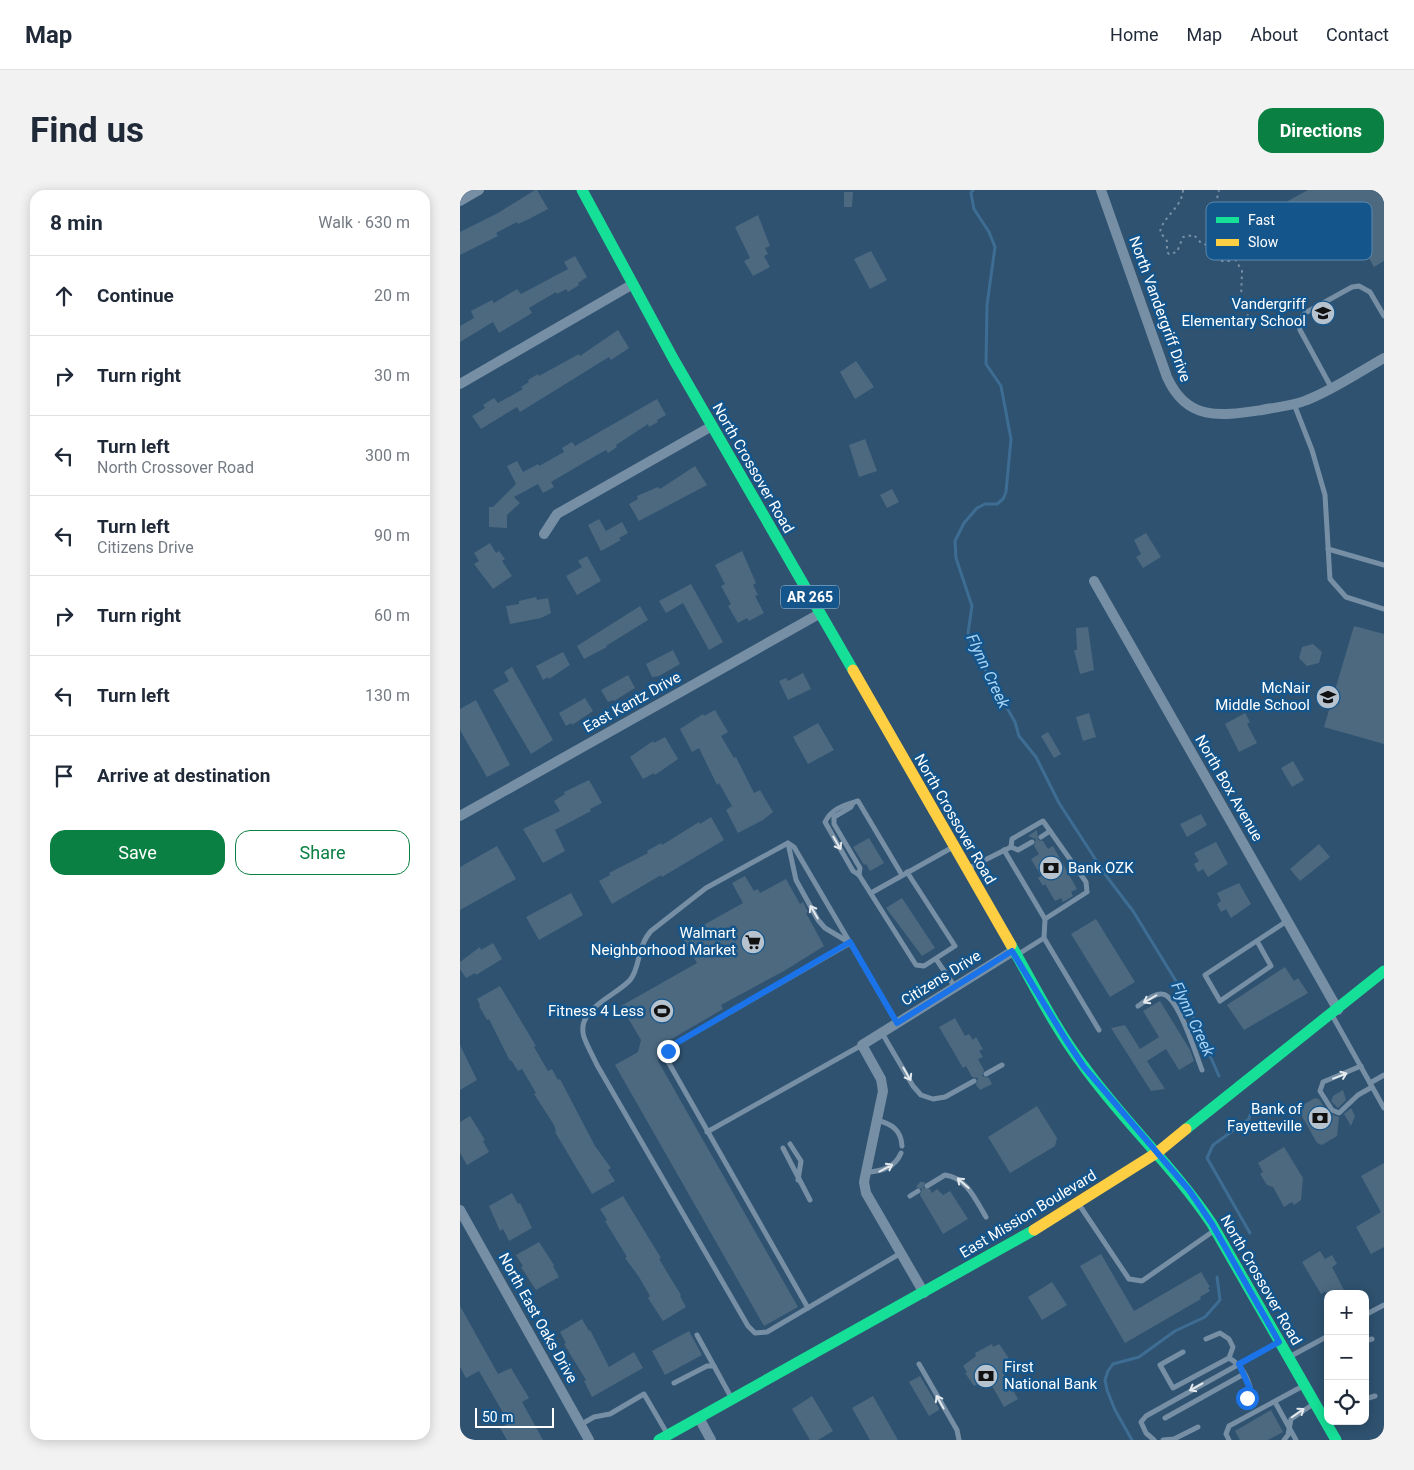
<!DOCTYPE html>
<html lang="en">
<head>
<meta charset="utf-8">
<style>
  :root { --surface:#fff; --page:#f2f2f3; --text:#1f2937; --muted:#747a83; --line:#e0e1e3; --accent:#0b8043 }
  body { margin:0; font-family:Roboto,sans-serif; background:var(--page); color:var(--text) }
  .controls { position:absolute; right:15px; bottom:15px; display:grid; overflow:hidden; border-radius:10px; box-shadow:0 2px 12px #0003 }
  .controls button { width:45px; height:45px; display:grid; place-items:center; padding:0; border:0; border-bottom:1px solid var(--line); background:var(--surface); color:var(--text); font:25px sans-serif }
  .scale { position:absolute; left:15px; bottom:12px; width:79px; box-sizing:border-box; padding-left:5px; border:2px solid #fff; border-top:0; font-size:14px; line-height:18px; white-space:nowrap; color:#fff; -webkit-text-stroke:4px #14558b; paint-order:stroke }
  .stop { position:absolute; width:15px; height:15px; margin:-11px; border:4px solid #1a73e8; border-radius:50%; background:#fff }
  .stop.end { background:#1a73e8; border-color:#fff; box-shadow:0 1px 5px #0008 }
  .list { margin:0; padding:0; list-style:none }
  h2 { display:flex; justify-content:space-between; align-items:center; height:65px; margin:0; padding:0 20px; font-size:21px }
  h2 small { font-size:16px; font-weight:400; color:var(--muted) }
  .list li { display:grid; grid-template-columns:32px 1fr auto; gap:15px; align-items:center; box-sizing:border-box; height:80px; padding:0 20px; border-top:1px solid var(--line) }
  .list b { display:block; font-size:19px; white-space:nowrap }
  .list p { margin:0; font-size:16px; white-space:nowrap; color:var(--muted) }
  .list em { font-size:16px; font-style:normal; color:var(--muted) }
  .actions { display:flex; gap:10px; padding:15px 20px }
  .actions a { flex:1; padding:11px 0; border:1px solid var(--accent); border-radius:15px; text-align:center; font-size:18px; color:var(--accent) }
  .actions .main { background:var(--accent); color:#fff }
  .icon { flex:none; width:28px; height:28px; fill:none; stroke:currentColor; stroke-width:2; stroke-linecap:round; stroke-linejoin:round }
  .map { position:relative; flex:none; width:924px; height:1250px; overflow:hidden; border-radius:15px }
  header { display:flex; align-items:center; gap:30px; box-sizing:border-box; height:70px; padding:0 25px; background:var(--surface); border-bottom:1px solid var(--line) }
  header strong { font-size:24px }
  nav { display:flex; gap:28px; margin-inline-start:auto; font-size:18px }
  .intro { display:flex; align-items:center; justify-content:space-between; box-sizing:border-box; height:120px; padding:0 30px }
  h1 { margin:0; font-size:35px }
  .button { padding:12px 22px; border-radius:15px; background:var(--accent); color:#fff; font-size:18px; font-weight:700 }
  main { display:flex; gap:30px; padding:0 30px }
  aside { flex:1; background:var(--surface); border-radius:15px; box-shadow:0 2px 12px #0003 }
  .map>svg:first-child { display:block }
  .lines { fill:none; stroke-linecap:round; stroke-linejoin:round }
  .stream { stroke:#3e6d94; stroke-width:3 }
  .building { fill:#4c6980 }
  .path { stroke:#768fa5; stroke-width:2; stroke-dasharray:2.5 4; stroke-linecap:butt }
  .lane { stroke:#768fa5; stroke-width:5 }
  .street { stroke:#768fa5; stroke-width:10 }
  .fast { stroke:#16e098; stroke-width:11 }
  .slow { stroke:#ffcf43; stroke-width:11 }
  .oneway { stroke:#e4e9ed }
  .route { stroke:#1a73e8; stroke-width:6 }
  .labels { text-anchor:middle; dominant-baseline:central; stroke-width:5; stroke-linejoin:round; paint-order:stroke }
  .shield { fill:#14558b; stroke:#b8ccdc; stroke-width:1 }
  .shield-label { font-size:14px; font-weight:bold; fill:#fff }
  .poi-label { font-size:15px; fill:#fff; stroke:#14558b; text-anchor:end }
  .street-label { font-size:15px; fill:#fff; stroke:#14558b }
  .water-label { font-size:16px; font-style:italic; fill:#a8d5f7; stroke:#14558b }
  .key { fill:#14558b; stroke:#5a88ae; stroke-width:1 }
  .key-label { font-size:14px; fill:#fff }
</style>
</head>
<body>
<header>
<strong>Map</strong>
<nav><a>Home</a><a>Map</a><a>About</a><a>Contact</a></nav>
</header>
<div class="intro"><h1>Find us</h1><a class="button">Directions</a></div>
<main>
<aside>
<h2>8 min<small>Walk · 630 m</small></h2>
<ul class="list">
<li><svg class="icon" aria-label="ahead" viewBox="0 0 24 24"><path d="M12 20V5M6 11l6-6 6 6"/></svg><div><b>Continue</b></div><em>20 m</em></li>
<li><svg class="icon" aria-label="right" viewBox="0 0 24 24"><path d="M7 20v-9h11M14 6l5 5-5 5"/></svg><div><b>Turn right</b></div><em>30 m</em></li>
<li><svg class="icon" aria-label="left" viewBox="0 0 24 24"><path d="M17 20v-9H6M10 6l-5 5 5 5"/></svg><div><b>Turn left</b><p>North Crossover Road</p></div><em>300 m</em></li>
<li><svg class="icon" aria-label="left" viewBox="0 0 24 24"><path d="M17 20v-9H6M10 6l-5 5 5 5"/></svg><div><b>Turn left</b><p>Citizens Drive</p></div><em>90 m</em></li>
<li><svg class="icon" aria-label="right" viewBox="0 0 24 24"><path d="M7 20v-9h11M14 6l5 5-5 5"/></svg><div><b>Turn right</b></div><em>60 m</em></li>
<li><svg class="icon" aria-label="left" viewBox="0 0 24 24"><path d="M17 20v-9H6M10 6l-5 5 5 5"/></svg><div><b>Turn left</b></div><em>130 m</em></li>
<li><svg class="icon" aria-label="arrive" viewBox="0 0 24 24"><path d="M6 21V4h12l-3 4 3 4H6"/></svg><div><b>Arrive at destination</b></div></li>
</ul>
<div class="actions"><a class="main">Save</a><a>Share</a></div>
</aside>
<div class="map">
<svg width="924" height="1250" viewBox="0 0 924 1250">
  <rect width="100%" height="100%" fill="#2f5270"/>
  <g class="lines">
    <g class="stream">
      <path d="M513,0L511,3L514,19L529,42L535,57L527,115L526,174L541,196L551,249L546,302L543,309L537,314H525L517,318L504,333L495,351L496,368L512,416L508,443L514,460L555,532L559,546L576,567L599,613L647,687L673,721L719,796L759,886"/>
      <path d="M790,925L789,929L753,955L747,968L790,1043"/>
      <path d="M672,1250L655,1220L647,1200L645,1190L648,1181L653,1174L679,1167L715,1141L745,1127L760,1110L757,1087"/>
    </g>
  </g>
  <g class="building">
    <path d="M75,0H77L88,19L69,29L58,34L57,32L36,43L38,46L0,65V42L38,23Z"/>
    <path d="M848,0H924V71L914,77L884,24L845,46L826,12Z"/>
    <path d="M384,2H393L392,17H384Z"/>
    <path d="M298,25L310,56L305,58L308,64L304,66L310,77L293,86L284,71L290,68L275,37Z"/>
    <path d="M411,61L427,90L410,99L394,69Z"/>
    <path d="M115,66L127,87L118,93L119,95L108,102L106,99L97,104L96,102L69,118L72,123L39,143L33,132L0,152V136L14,128L11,121L32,110L34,113L57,99L61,104L108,79L104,72Z"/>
    <path d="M158,140L169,158L151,170L149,167L60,222L57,217L21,239L12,226L25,218L23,215L34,208L38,213L63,199L61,197L69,192L68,190L78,184L79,186L119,164L120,166Z"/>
    <path d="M396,171L414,197L395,209L380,182Z"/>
    <path d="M197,209L206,225L197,230L198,232L189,237L188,234L156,255L157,257L148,263L146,260L137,265L91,292L94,297L83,303L78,294L54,307L60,313L47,325V338L29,337V317H33L56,294L47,276L57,271L63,282L78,274L79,276L104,262L102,258L112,252L115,256Z"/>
    <path d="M405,249L417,281L399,287L389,255Z"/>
    <path d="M235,276L247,295L179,331L169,314L178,309L177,306L198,297L200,299Z"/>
    <path d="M432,299L439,312L427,318L420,305Z"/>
    <path d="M139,329L146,341L162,332L168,343L159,348L161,350L141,361L128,335Z"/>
    <path d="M686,343L701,367L683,378L676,367L681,364L674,350Z"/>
    <path d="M30,353L36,363L39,361L45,369L42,371L52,386L33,399L14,374L19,371L14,363Z"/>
    <path d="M282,361L296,393L293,395L298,405L295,406L304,423L289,431L287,428L278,433L268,416L271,414L261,396L265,394L255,375Z"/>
    <path d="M127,366L141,391L117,405L106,386L122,377L118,371Z"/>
    <path d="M231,394L263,452L249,460L223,413L206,423L199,411Z"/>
    <path d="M76,407L77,410L88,408L91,423L81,428L50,434L46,416L59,414V411Z"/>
    <path d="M180,416L188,430L146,456L147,457L124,469L117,456Z"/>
    <path d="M894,436L924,444V554L864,537Z"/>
    <path d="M628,437L634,480L620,484L614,460H617L616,438Z"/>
    <path d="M853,454L862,462L859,473L847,476L839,468L842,457Z"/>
    <path d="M213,460L220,474L199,486L192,487L186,474Z"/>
    <path d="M103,462L110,475L89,489L88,487L83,490L76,476Z"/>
    <path d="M52,477L93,550L71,564L33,500L49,491L44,482Z"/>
    <path d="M343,483L351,499L328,510L319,491L326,488L328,491Z"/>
    <path d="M168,485L175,498L154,511L153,510L148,512L141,500Z"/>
    <path d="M125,508L133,521L112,535L111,533L106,536L99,523Z"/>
    <path d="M16,510L50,575L27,587L0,540V519Z"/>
    <path d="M255,520L268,542L261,546L274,568L276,567L294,603L300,600L313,622L303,630L278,643L266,620L272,616L259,593L257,595L239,558L232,562L220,539L243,524L244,526Z"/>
    <path d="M629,523L636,547L623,551L616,527Z"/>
    <path d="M785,523L790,532L787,534L797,553L779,562L765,534Z"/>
    <path d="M358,533L374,560L348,574L333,547Z"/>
    <path d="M588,542L601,564L594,568L581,546Z"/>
    <path d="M205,547L218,569L195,585L194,583L183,589L170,567L193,551L194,553Z"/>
    <path d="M833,571L844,590L832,597L821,578Z"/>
    <path d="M129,590L142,613L130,619L131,621L95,640L105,661L83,673L63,639L100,621L94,611L105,604L104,602Z"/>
    <path d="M741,624L747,635L727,647L720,634Z"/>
    <path d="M251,627L264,650L202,687L201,685L152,714L139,691L150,685L149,683L188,663L187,661L201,653L202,655L207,652L239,632L240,634Z"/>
    <path d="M577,640L578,650L583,651L588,659L593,656L617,699L611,702L613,706L603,712L601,708L595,711L585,694L583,696L578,688L581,686L571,669L579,664L574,656L576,649L568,646Z"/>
    <path d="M409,648L424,673L410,681L406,674L404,675L393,657Z"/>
    <path d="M756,652L768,674L748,687L743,679L738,682L734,674L739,671L734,663Z"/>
    <path d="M859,654L870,667L840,691L830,679Z"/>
    <path d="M37,656L56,689L0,720V677Z"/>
    <path d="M285,686L294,701L298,699L300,703L326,689L340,714L343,712L348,722L346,723L364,756L324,781L261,815L263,819L203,854L198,871L338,1117L304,1136L155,875L178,862L181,850L161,816L237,773L222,747L283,713L272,693Z"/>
    <path d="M779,693L791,714L771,728L766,719L761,722L757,714L761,711L757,703Z"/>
    <path d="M111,703L123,725L79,750L66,727Z"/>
    <path d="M442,708L475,758L462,766L426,718Z"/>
    <path d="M636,729L675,792L650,807L611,744Z"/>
    <path d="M33,753L42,769L16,785L15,783L6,788L0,779V772L20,757L21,760Z"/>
    <path d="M825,777L834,791L838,788L848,803L784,840L767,815Z"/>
    <path d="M40,796L76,856L74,857L88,881L92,879L98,890L100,889L135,956L151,978L148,980L155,991L132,1004L95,942L96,941L94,935L74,904L76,903L62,879L58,881L51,870L50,871L29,829L27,830L19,816L20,815L17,809Z"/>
    <path d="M700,811L730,860L734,871L719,880L706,859L687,871L705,899L691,901L651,838L665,835L680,859L699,847L683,821Z"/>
    <path d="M495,828L505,846L509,844L513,850L516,847L523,859L519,861L523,867L518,869L524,880L522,886L529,888L532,894L520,900L516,895L518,888L512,887L506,876L503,878L479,837Z"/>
    <path d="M0,855L17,890L0,900Z"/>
    <path d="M883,900L886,910L878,918L871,911L873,906Z"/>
    <path d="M855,908L859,909L868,923L879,927L877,946L862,955L857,953L839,921V917Z"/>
    <path d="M577,916L597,948L595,956L550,983L528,947Z"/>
    <path d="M891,918L895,926L891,936L884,924Z"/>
    <path d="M10,926L25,950L23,951L29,962L7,975L0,963V932Z"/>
    <path d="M824,957L843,988L841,1010L834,1015L832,1012L824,1017L813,997L807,995L800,984L803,982L798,973Z"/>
    <path d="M924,973V1057L911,1064L896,1037L921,1022L901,986Z"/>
    <path d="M465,992L463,998L470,999L472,1003L477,999L483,1005L490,1001L508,1029L483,1044L460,1005L462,999L456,997L460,992Z"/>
    <path d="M52,1003L58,1014L60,1013L72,1038L49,1051L43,1039L40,1041L29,1016Z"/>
    <path d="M163,1006L201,1068L199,1069L221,1105L220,1106L226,1117L203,1131L188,1108L190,1106L179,1087L165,1068L167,1067L145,1031L147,1030L140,1019Z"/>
    <path d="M79,1052L94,1075L93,1076L99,1087L76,1100L61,1077L63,1076L56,1065Z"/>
    <path d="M860,1061L865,1069L872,1065L877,1074L872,1077L884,1100L878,1104L864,1102L861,1104L842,1072Z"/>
    <path d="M641,1064L674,1121L741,1082L750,1097L748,1098L750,1101L740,1107L741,1109L665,1153L620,1076Z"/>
    <path d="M592,1092L607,1115L582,1130L568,1107Z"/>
    <path d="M0,1116L38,1184L51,1178L69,1208L62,1212L83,1250H47L40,1238L49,1233L19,1181L6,1188L0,1177Z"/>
    <path d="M122,1129L129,1141L130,1140L149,1177L174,1162L183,1178L132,1207L124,1191L126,1190L104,1154L106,1153L100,1142Z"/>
    <path d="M229,1141L242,1165L205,1185L192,1161Z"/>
    <path d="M532,1154L533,1157L539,1154L548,1167L551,1176L542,1181L558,1209L544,1217L528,1189L514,1196L505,1183L507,1182L503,1176L516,1166L515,1163Z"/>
    <path d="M460,1186L479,1218V1220L469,1226L449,1192Z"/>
    <path d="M352,1206L373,1241L358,1250H350L332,1219Z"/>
    <path d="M413,1206L438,1250H410L392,1218Z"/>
    <path d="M811,1220L823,1242L808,1250H780L775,1241Z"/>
  </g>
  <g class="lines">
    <g class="path">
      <path d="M723,0C722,18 703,26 700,42L707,51V62L709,64L717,62L723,47L734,45L741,53L750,56L758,71H769L782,66L787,57C777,34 750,28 759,0"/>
      <path d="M775,69L782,81L781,109L794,141"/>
    </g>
    <g class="lane">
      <path d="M871,197L840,140C838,132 840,129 845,123L892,97L899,96L910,102L924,126"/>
      <path d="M834,214L852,260L865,305L870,389L886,407L924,419"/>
      <path d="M868,359L924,375"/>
      <path d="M393,613L391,617L374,627V634L400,678L399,685"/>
      <path d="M581,647L590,641"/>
      <path d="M328,653L336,690L358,730L365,738L390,753L213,855L206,868L348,1118"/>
      <path d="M551,657L552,649L583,631L626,692L627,702L585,729L584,748"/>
      <path d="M544,660L585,729"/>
      <path d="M509,678L551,657L558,660L572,652"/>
      <path d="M442,685L398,611C385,615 372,618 365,632L393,681L399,685L456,775L464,776L495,756L447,682"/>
      <path d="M411,703L493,657"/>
      <path d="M797,751L811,776L760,811L745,785L827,731"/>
      <path d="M557,765L584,748L639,840"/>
      <path d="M476,769L495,797"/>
      <path d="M678,816C684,812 694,803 702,804C718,805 736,865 742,880"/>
      <path d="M872,825L924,918"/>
      <path d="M437,833L334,657L328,653L246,698L191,741C177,756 180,779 170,790C156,806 115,819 124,847C127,856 133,866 137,875L288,1136L295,1143L307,1142L441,1063"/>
      <path d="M422,843L453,896L461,905L473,909L485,907L514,891"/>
      <path d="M901,876L863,892L860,901L872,920L879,923L898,905L912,897"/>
      <path d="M526,884L542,875"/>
      <path d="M910,893L924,885"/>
      <path d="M417,930C431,934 441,939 442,956"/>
      <path d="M247,942L402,855"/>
      <path d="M330,954L341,971L338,990"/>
      <path d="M323,958L350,1010"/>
      <path d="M405,982C420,982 435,978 441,963"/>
      <path d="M467,996L485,985C507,988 515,1009 526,1027"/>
      <path d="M450,1006L458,1001"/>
      <path d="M618,1013L669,1089L682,1091L755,1040"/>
      <path d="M905,1125L924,1115"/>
      <path d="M237,1145L254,1176"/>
      <path d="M905,1151L912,1149"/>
      <path d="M723,1162L700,1175L713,1198L769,1168L773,1157L769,1149L760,1143L746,1149"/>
      <path d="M831,1166L868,1146"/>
      <path d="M769,1168C781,1175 788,1187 791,1201L783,1211"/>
      <path d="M459,1174L497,1240L499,1250"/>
      <path d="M214,1193L247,1176H254L272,1209"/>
      <path d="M905,1209L915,1206"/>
      <path d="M815,1212L836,1250"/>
      <path d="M705,1228L784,1184"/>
      <path d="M120,1235L134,1227L150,1224L184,1204L208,1245"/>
      <path d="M694,1250L686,1243L681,1232L686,1226L819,1152"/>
      <path d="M703,1250L714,1249L738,1237"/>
      <path d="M769,1250L766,1244L769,1236L843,1196"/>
      <path d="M824,1250L828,1245L831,1229L852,1215"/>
    </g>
    <g class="street">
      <path d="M641,0L707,187C727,232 761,226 802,220C816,217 833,216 847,210C873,200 899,182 924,168"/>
      <path d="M0,11L19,0"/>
      <path d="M0,194L173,94"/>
      <path d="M84,344L97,324L252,236"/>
      <path d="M634,391L878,820"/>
      <path d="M0,626L359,424"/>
      <path d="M0,1020L129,1250"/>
      <path d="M464,1103L406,1003L404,992L423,901L421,889L402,855L553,761"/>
      <path d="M239,1228L251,1250"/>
    </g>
    <g class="fast">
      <path d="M122,0L214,170L393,480"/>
      <path d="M551,755C574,795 595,838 623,875C663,931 714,977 752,1034L876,1250"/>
      <path d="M726,939L924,781"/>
      <path d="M199,1250L574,1040"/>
    </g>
    <g class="slow">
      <path d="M393,480L551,755"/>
      <path d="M574,1040L698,962L726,939"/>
    </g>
  </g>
  <defs><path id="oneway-shaft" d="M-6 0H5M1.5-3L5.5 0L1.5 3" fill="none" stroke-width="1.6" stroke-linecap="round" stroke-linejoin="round" transform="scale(1.25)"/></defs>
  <g class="oneway">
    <use href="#oneway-shaft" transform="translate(377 653) rotate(60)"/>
    <use href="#oneway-shaft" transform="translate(354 722) rotate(-120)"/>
    <use href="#oneway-shaft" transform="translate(690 809) rotate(150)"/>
    <use href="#oneway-shaft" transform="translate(447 884) rotate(60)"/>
    <use href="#oneway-shaft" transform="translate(880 886) rotate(-21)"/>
    <use href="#oneway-shaft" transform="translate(426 978) rotate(-28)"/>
    <use href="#oneway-shaft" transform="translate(503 993) rotate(-139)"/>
    <use href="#oneway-shaft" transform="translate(736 1197) rotate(151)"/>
    <use href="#oneway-shaft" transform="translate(480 1212) rotate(-119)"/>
    <use href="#oneway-shaft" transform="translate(838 1223) rotate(-35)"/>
  </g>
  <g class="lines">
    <path class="route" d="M208,861L213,855L390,752L437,833L552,761L606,850L624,877L729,1000L752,1034L819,1152L779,1174L791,1201L787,1208"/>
  </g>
  <defs>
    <g id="school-disc" transform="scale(1.25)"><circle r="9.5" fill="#b6c2cd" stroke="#14558b"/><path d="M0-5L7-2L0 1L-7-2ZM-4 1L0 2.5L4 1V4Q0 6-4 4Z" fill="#111"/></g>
    <g id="bank-disc" transform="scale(1.25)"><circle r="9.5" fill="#b6c2cd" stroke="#14558b"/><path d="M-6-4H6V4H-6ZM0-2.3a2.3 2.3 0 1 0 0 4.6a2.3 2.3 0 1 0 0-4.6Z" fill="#111"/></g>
    <g id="supermarket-disc" transform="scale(1.25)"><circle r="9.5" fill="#b6c2cd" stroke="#14558b"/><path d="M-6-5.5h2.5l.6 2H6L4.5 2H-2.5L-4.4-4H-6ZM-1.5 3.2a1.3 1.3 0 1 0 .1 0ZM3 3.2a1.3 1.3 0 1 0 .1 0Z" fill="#111"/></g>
    <g id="stadium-disc" transform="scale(1.25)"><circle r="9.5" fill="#b6c2cd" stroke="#14558b"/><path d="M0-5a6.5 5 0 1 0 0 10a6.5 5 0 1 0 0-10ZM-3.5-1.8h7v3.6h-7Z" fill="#111"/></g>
  </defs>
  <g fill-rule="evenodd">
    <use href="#school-disc" x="863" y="123"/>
    <use href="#school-disc" x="868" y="507"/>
    <use href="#bank-disc" x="591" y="678"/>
    <use href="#supermarket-disc" x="293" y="752"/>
    <use href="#stadium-disc" x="202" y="821"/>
    <use href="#bank-disc" x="860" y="928"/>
    <use href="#bank-disc" x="526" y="1186"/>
  </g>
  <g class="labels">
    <rect class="shield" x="321" y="395.5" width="58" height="23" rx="4"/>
    <g class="shield-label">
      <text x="350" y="407">AR 265</text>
    </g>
    <g class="poi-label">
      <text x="846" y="114">Vandergriff<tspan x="846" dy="17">Elementary School</tspan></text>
      <text x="850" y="498">McNair<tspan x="850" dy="17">Middle School</tspan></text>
      <text x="608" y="678" text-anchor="start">Bank OZK</text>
      <text x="276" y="743">Walmart<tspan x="276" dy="17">Neighborhood Market</tspan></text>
      <text x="184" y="821">Fitness 4 Less</text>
      <text x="842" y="919">Bank of<tspan x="842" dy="17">Fayetteville</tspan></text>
      <text x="544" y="1177" text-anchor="start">First<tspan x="544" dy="17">National Bank</tspan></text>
    </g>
    <g class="street-label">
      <text transform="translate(700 119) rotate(70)">North Vandergriff Drive</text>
      <text transform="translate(293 278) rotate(60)">North Crossover Road</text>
      <text transform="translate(172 512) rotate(-29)">East Kantz Drive</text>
      <text transform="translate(769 598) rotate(60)">North Box Avenue</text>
      <text transform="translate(495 629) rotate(60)">North Crossover Road</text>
      <text transform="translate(481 788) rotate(-32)">Citizens Drive</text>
      <text transform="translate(568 1024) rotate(-31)">East Mission Boulevard</text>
      <text transform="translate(801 1090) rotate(60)">North Crossover Road</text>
      <text transform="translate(78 1128) rotate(61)">North East Oaks Drive</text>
    </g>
    <g class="water-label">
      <text transform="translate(528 481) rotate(65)">Flynn Creek</text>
      <text transform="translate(733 829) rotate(65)">Flynn Creek</text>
    </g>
  </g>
  <rect x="746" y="12" width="166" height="58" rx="8" class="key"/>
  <rect x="756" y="27" width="23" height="6" fill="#16e098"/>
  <rect x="756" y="49" width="23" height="7" fill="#ffcf43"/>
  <g class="key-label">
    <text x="788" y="35">Fast</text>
    <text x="788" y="57">Slow</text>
  </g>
</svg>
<div class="controls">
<button>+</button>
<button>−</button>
<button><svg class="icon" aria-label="locate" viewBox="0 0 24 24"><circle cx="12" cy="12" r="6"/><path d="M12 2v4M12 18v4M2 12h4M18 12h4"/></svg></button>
</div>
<div class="scale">50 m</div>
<div class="stop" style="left:787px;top:1208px"></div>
<div class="stop end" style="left:208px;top:861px"></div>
</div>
</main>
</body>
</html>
